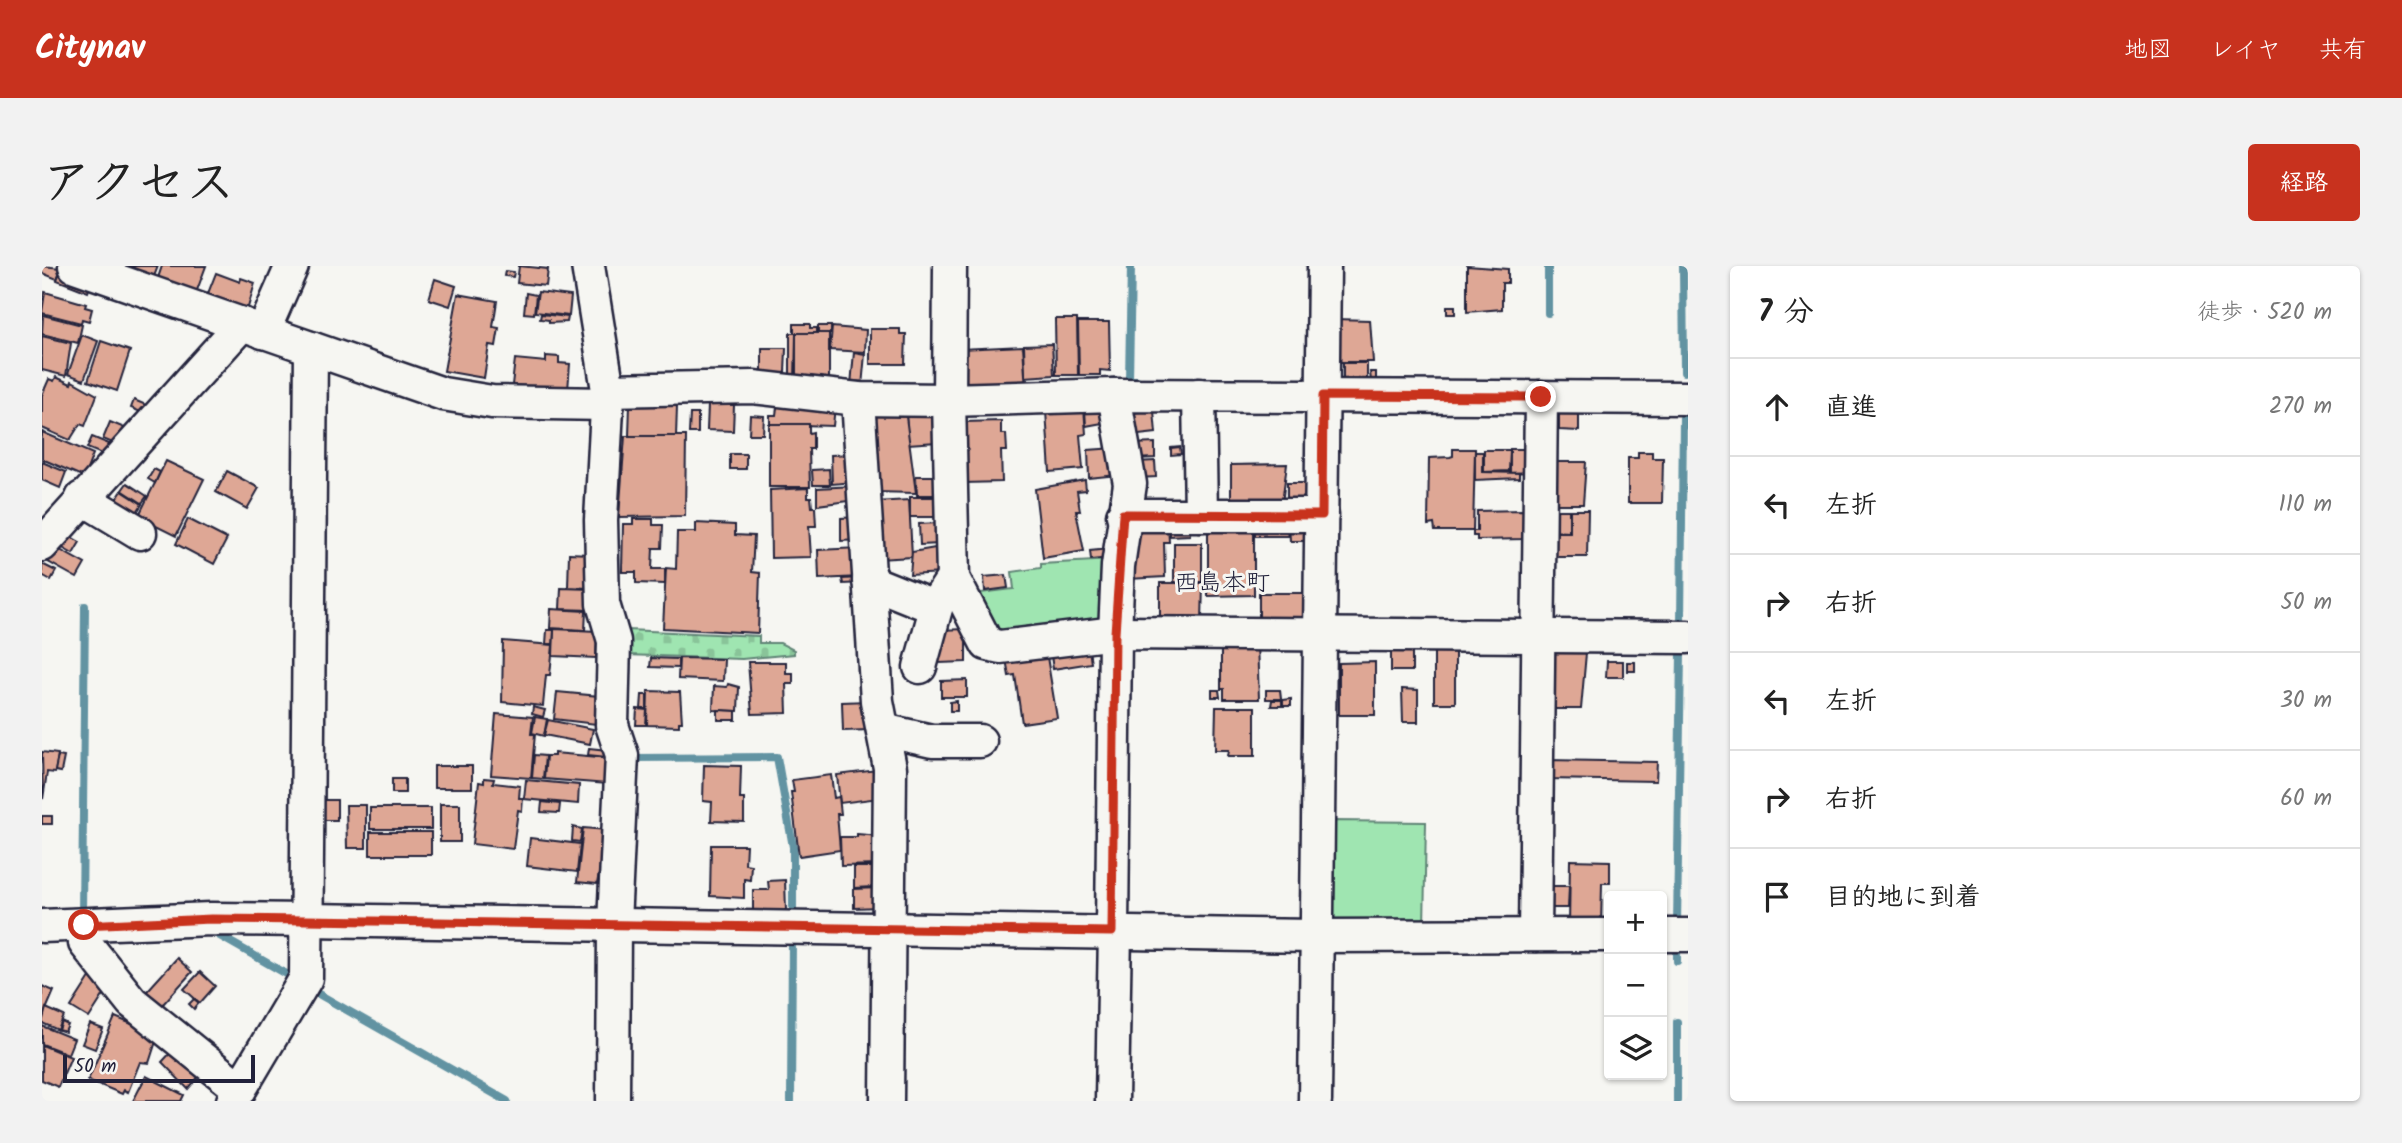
<!DOCTYPE html>
<html lang="ja">
<head>
<meta charset="utf-8">
<style>
  :root { --surface:#fff; --page:#f2f2f2; --text:#222; --muted:#767676; --line:#e0e0e0; --accent:#c8321e }
  body { margin:0; font-family:Kalam,"Klee One",sans-serif; background:var(--page); color:var(--text) }
  .controls { position:absolute; right:21px; bottom:21px; display:grid; overflow:hidden; border-radius:7px; box-shadow:0 2px 5px #0004 }
  .controls button { width:63px; height:63px; display:grid; place-items:center; padding:0; border:0; border-bottom:2px solid var(--line); background:var(--surface); color:var(--text); font:35px sans-serif }
  .scale { position:absolute; left:21px; bottom:18px; width:192px; box-sizing:border-box; padding-left:7px; border:4px solid #22223b; border-top:0; font-size:19px; line-height:24px; white-space:nowrap; color:#22223b; -webkit-text-stroke:5px #f6f6f2; paint-order:stroke }
  .stop { position:absolute; width:21px; height:21px; margin:-16px; border:5px solid #c8321e; border-radius:50%; background:#fff }
  .stop.end { background:#c8321e; border-color:#fff; box-shadow:0 2px 7px #0008 }
  .list { margin:0; padding:0; list-style:none }
  h2 { display:flex; justify-content:space-between; align-items:center; height:91px; margin:0; padding:0 28px; font-size:30px }
  h2 small { font-size:23px; font-weight:400; color:var(--muted) }
  .list li { display:grid; grid-template-columns:46px 1fr auto; gap:21px; align-items:center; box-sizing:border-box; height:98px; padding:0 28px; border-top:2px solid var(--line) }
  .list b { display:block; font-size:26px; white-space:nowrap }
  .list em { font-size:23px; font-style:normal; color:var(--muted) }
  .icon { flex:none; width:38px; height:38px; fill:none; stroke:currentColor; stroke-width:2; stroke-linecap:round; stroke-linejoin:round }
  .map { position:relative; flex:none; width:1646px; height:835px; overflow:hidden; border-radius:7px }
  header { display:flex; align-items:center; gap:42px; box-sizing:border-box; height:98px; padding:0 35px; background:var(--accent); color:#fff }
  header strong { font-size:33px }
  nav { display:flex; gap:38px; margin-inline-start:auto; font-size:24px }
  .intro { display:flex; align-items:center; justify-content:space-between; box-sizing:border-box; height:168px; padding:0 42px }
  h1 { margin:0; font-size:49px }
  .button { padding:18px 32px; border-radius:7px; background:var(--accent); color:#fff; font-size:24px; font-weight:700 }
  main { display:flex; gap:42px; padding:0 42px }
  aside { flex:1; background:var(--surface); border-radius:7px; box-shadow:0 2px 5px #0004 }
  .map>svg:first-child { display:block }
  .green { fill:#9fe5b1; stroke:#608476; stroke-width:2 }
  .cemetery { fill:url(#cemetery-stones); stroke:#608476; stroke-width:2 }
  .lines { fill:none; stroke-linecap:round; stroke-linejoin:round }
  .stream { stroke:#6293a2; stroke-width:8 }
  .building { fill:#dea795; stroke:#22223b; stroke-width:2 }
  .minor-casing { stroke:#22223b; stroke-width:37 }
  .minor { stroke:#f6f6f2; stroke-width:32 }
  .route { stroke:#c8321e; stroke-width:9 }
  .labels { text-anchor:middle; dominant-baseline:central; stroke-width:6; stroke-linejoin:round; paint-order:stroke }
  .quarter-label { font-size:24px; fill:#22223b; stroke:#f6f6f2 }
</style>
</head>
<body>
<header>
<strong>Citynav</strong>
<nav><a>地図</a><a>レイヤ</a><a>共有</a></nav>
</header>
<div class="intro"><h1>アクセス</h1><a class="button">経路</a></div>
<main>
<div class="map">
<svg width="1646" height="835" viewBox="0 0 1646 835">
  <defs>
    <pattern id="cemetery-stones" width="16" height="16" patternUnits="userSpaceOnUse" patternTransform="scale(1.75)"><rect width="16" height="16" fill="#9fe5b1"/><path d="M2 7V4a2 2 0 0 1 4 0v3zM10 15v-3a2 2 0 0 1 4 0v3z" fill="#89c499"/></pattern>
  </defs>
  <rect width="100%" height="100%" fill="#f6f6f2"/>
  <filter id="ink" filterUnits="userSpaceOnUse"><feTurbulence type="fractalNoise" baseFrequency=".0143" numOctaves="2"/><feDisplacementMap in="SourceGraphic" scale="14" xChannelSelector="R" yChannelSelector="G"/><feConvolveMatrix kernelMatrix="1 2 1 2 8 2 1 2 1" color-interpolation-filters="sRGB"/></filter>
  <g filter="url(#ink)">
    <g class="green">
      <path d="M1070,294L1067,355L949,369L930,328L972,323L970,306L999,302V298Z"/>
      <path d="M1291,555L1384,556L1382,661L1289,660Z"/>
    </g>
    <path class="cemetery" d="M585,364L717,370V377H738L752,384V388L700,393L584,389Z"/>
    <g class="lines">
      <g class="stream">
        <path d="M1089,0L1087,114H1095"/>
        <path d="M1641,0L1642,106"/>
        <path d="M1506,47V0"/>
        <path d="M1639,358L1641,152"/>
        <path d="M592,492L735,491L751,581V652"/>
        <path d="M40,649L43,340"/>
        <path d="M1635,659L1639,387"/>
        <path d="M169,665L248,710"/>
        <path d="M1635,695V684"/>
        <path d="M273,726L465,835"/>
        <path d="M1635,756V835"/>
        <path d="M749,835L750,672"/>
      </g>
    </g>
    <g class="building">
      <path d="M0,0L19,2L15,13L0,7Z"/>
      <path d="M64,0H116L111,13Z"/>
      <path d="M120,0H164L154,27L116,12Z"/>
      <path d="M477,0L506,3L504,20L475,17Z"/>
      <path d="M1425,0L1466,3V17H1460V43L1425,46Z"/>
      <path d="M19,3L50,15L46,26L15,14Z"/>
      <path d="M463,5L472,6L471,11L462,10Z"/>
      <path d="M174,7L198,16L199,12L213,17L205,45L165,30Z"/>
      <path d="M393,13L414,20L408,40L387,33Z"/>
      <path d="M3,26L44,38L43,41L50,43L47,55L40,53L39,57L0,47Z"/>
      <path d="M496,26L529,30L527,50L493,46Z"/>
      <path d="M484,27L494,29L492,48L482,47Z"/>
      <path d="M416,28L455,35L451,61L457,62L454,80L447,79L442,112L402,105Z"/>
      <rect x="1405" y="40" width="8" height="8"/>
      <path d="M499,48L526,51L525,56L507,57V54L498,53Z"/>
      <path d="M1,49L40,59L36,77L0,68Z"/>
      <path d="M1013,53H1035L1036,109H1014Z"/>
      <path d="M1292,53L1328,54L1331,96H1296Z"/>
      <path d="M1036,56H1067L1068,105L1058,104V109H1037Z"/>
      <path d="M752,58H768V62H775V67H752Z"/>
      <rect x="776" y="60" width="13" height="7"/>
      <path d="M790,61L824,64L823,86L788,84Z"/>
      <path d="M828,63H858V68H864L863,98H828Z"/>
      <path d="M748,67H754L753,115H748Z"/>
      <rect x="754" y="67" width="33" height="48"/>
      <path d="M40,69L56,75L42,114L26,108Z"/>
      <path d="M0,70L29,77L24,110L0,104Z"/>
      <path d="M59,75L88,85L75,125L46,115Z"/>
      <path d="M1010,78L1012,109L983,111L982,79Z"/>
      <path d="M981,80L984,123L922,127L919,83Z"/>
      <path d="M720,82H744L743,107H720Z"/>
      <path d="M812,86L823,88L820,120L809,119Z"/>
      <path d="M504,90L517,91V97L528,98L526,124L470,119L473,93L504,96Z"/>
      <rect x="1301" y="97" width="24" height="20"/>
      <path d="M1328,106H1334V115H1329Z"/>
      <path d="M14,111L29,118L30,115L55,129L43,160L38,158L28,174L0,162V129L7,113L12,115Z"/>
      <path d="M92,134L109,141L106,149L89,142Z"/>
      <path d="M736,134L793,140L791,160L728,158V149H734Z"/>
      <path d="M588,138L635,140L634,171L587,170Z"/>
      <path d="M666,139H692L691,165L665,164Z"/>
      <path d="M892,142L895,176L866,178L864,149Z"/>
      <path d="M1042,142L1044,168L1038,169L1041,203L1008,206L1004,145Z"/>
      <path d="M1065,142L1066,156L1044,160L1043,144Z"/>
      <path d="M863,143L874,227L832,226L828,146Z"/>
      <path d="M1112,145L1114,167L1088,170L1087,147Z"/>
      <path d="M1517,146H1537V165L1517,164Z"/>
      <path d="M648,148H656V167H647Z"/>
      <path d="M708,149L722,150L721,168H707Z"/>
      <path d="M959,155V168H964L965,185H959L960,216L922,217L921,156Z"/>
      <path d="M68,156L85,163L78,180L61,173Z"/>
      <path d="M727,158H767V167L771,166V183H767L768,221H727Z"/>
      <path d="M0,166L51,188L42,211L0,193Z"/>
      <path d="M583,170H644L643,250L577,251Z"/>
      <path d="M50,171L72,180L67,191L45,182Z"/>
      <path d="M1113,177V192L1091,193V178Z"/>
      <path d="M1138,181L1139,188L1129,189V182Z"/>
      <path d="M1073,182L1075,209L1047,212L1046,184Z"/>
      <path d="M1411,183H1433L1431,265H1393L1392,258L1386,259L1387,192L1408,191L1411,190Z"/>
      <path d="M1468,183H1490V206L1468,207Z"/>
      <path d="M1442,184H1468L1467,205L1442,206Z"/>
      <path d="M1433,186H1441V206L1477,207V212L1433,214Z"/>
      <path d="M1596,186H1610V192H1621L1620,237H1586V192H1596Z"/>
      <rect x="688" y="188" width="16" height="15"/>
      <path d="M812,188L813,216L790,218L789,189Z"/>
      <path d="M124,195L162,213L134,270L96,251Z"/>
      <path d="M1113,195L1114,211L1096,212L1095,196Z"/>
      <path d="M0,196L24,206L18,222L0,214Z"/>
      <path d="M1507,196H1544L1541,238H1506Z"/>
      <path d="M1245,198L1240,237H1189V199Z"/>
      <path d="M112,203L118,206L113,217L106,213Z"/>
      <path d="M787,203L788,219H771L770,204Z"/>
      <path d="M185,205L217,222L205,243L174,226Z"/>
      <path d="M874,210H896V229H875Z"/>
      <path d="M1043,214L1044,224L1035,225L1038,245H1034L1042,285L1001,292L993,223Z"/>
      <path d="M85,217L105,230L100,237L80,224Z"/>
      <rect x="1245" y="217" width="19" height="19"/>
      <path d="M813,220L814,234L775,239V222Z"/>
      <path d="M766,222V231H769L770,241H773L774,260H767L769,291L729,292L728,224Z"/>
      <path d="M80,225L100,238L90,254L70,240Z"/>
      <path d="M868,231H897L895,251H868Z"/>
      <path d="M867,234L870,291L836,293L833,236Z"/>
      <path d="M1481,244V247H1487L1482,273L1435,274V270H1431V265H1435V245Z"/>
      <path d="M1506,244H1527V266L1506,265Z"/>
      <path d="M1528,244H1546L1545,291H1513V266H1528Z"/>
      <path d="M815,251L816,274L799,275V252Z"/>
      <path d="M146,253L185,273L172,298L134,278Z"/>
      <path d="M591,253H611V259H621L620,282H611L610,303H623V318L594,317V306H580L581,258H591Z"/>
      <path d="M1147,255L1148,269L1127,270L1126,256Z"/>
      <path d="M1166,255H1212V329L1166,330Z"/>
      <rect x="1213" y="255" width="34" height="15"/>
      <path d="M1126,256L1127,276H1122L1123,311L1086,313L1087,258Z"/>
      <path d="M654,257L693,259V269L712,270L710,306L718,307L716,367L621,362L624,302L634,303L635,266H654Z"/>
      <path d="M897,257L898,278L878,279L877,258Z"/>
      <path d="M1247,257H1265V275H1248Z"/>
      <path d="M24,268L38,276L31,288L17,280Z"/>
      <rect x="1132" y="277" width="28" height="39"/>
      <path d="M9,279L43,298L35,312L1,293Z"/>
      <path d="M899,281L900,307L868,309L870,286Z"/>
      <path d="M817,282L818,311L777,313L776,284Z"/>
      <path d="M1067,283L1068,292L1049,294L1048,285Z"/>
      <path d="M527,287L547,288L546,322L526,321Z"/>
      <path d="M0,298L14,305L9,314L0,309Z"/>
      <path d="M964,309L966,322L943,325L942,311Z"/>
      <path d="M818,312L819,317L801,318L800,313Z"/>
      <path d="M1118,317H1161L1160,356H1118Z"/>
      <path d="M519,322L549,323L548,344L518,343Z"/>
      <rect x="1217" y="327" width="46" height="29"/>
      <path d="M509,343L544,345L543,364L508,362Z"/>
      <path d="M512,363L555,365L554,392L511,390Z"/>
      <path d="M924,363V396L897,397V364Z"/>
      <path d="M505,364H512L511,378H504Z"/>
      <path d="M461,375L511,379L508,409H504L501,440L460,436Z"/>
      <path d="M1179,376H1215L1217,433H1182V423H1179Z"/>
      <path d="M1046,377L1049,397L1011,403L1008,383Z"/>
      <rect x="1349" y="386" width="21" height="19"/>
      <rect x="1392" y="386" width="21" height="51"/>
      <path d="M1509,387H1544L1539,443H1508Z"/>
      <path d="M984,390V394L1005,391L1015,452L980,457L973,409L967,410L964,393Z"/>
      <path d="M609,392L636,393V402L608,401Z"/>
      <path d="M637,392L682,393L681,415L636,413Z"/>
      <path d="M1565,395H1581V411H1564Z"/>
      <path d="M706,396H744V407H751V418H744L745,447L710,448Z"/>
      <path d="M1333,396V449H1297V397Z"/>
      <rect x="1585" y="396" width="8" height="9"/>
      <path d="M925,414V431H899V415Z"/>
      <path d="M686,418L697,421L696,445L671,444L672,420L685,421Z"/>
      <path d="M1360,423L1376,424V456H1361Z"/>
      <path d="M1170,424H1177L1178,431H1170Z"/>
      <path d="M1224,424H1238L1239,433H1224Z"/>
      <path d="M606,425L638,426L640,456H637V460L605,459Z"/>
      <path d="M515,426L557,430L554,458L512,453Z"/>
      <path d="M600,429H605V443H599Z"/>
      <path d="M1249,433V440H1241V434Z"/>
      <path d="M1230,434H1240V440H1229Z"/>
      <path d="M826,435L827,464L801,465L800,436Z"/>
      <path d="M915,435V445H908V436Z"/>
      <path d="M491,441L503,444L501,451L490,448Z"/>
      <path d="M1174,441H1213V490H1186L1187,484H1173Z"/>
      <path d="M595,443L605,444L604,459H594Z"/>
      <path d="M676,444L694,445V454H676Z"/>
      <path d="M454,448L491,451L489,468H493L489,512L449,509Z"/>
      <path d="M493,451L505,453L502,470L490,467Z"/>
      <path d="M506,454L551,463L548,478L502,469Z"/>
      <path d="M547,482L565,484V491L546,489Z"/>
      <path d="M0,486L16,488L13,507L5,506L1,533Z"/>
      <path d="M512,487L568,492L566,518L502,513L504,490H512Z"/>
      <path d="M492,489L503,490L501,513L490,512Z"/>
      <path d="M16,490L22,491L19,506L13,505Z"/>
      <path d="M1505,494L1615,496L1614,515L1505,513Z"/>
      <path d="M662,499L699,500L698,533H702V556L669,555L670,536L661,535Z"/>
      <rect x="392" y="500" width="38" height="22"/>
      <path d="M835,504L838,532L798,537L795,509Z"/>
      <path d="M789,509L792,532L797,531L799,548H795L798,584L757,590L749,526H752L750,514Z"/>
      <path d="M442,512L452,513L451,517L478,520L477,532H481L480,545L476,544L471,583L430,578L437,516L442,517Z"/>
      <rect x="350" y="513" width="13" height="14"/>
      <path d="M484,514L537,519L536,538L482,533Z"/>
      <path d="M281,534H295V554H280Z"/>
      <path d="M500,536L518,538L517,547L499,546Z"/>
      <rect x="398" y="538" width="20" height="38"/>
      <path d="M304,539H324V582H305Z"/>
      <rect x="328" y="542" width="61" height="21"/>
      <rect x="0" y="550" width="10" height="8"/>
      <path d="M531,561L540,563L538,576L530,575Z"/>
      <path d="M541,562L565,564L555,618L535,616Z"/>
      <rect x="328" y="566" width="61" height="23"/>
      <path d="M815,568L837,570L838,599L799,600L798,571H815Z"/>
      <path d="M488,572L538,578L535,606L485,600Z"/>
      <path d="M669,579H704L703,598L709,599L708,614L702,613V632L668,630Z"/>
      <path d="M1528,594L1568,595V617H1560L1559,661H1527Z"/>
      <path d="M812,601H831V621L812,622Z"/>
      <path d="M743,614L744,645L711,646V624H727L726,615Z"/>
      <path d="M1505,620H1527L1526,642H1505Z"/>
      <path d="M837,622V641L812,642V623Z"/>
      <path d="M135,692L150,706L112,748L97,734Z"/>
      <path d="M158,706L173,720L158,737L142,723Z"/>
      <path d="M50,708L68,719L47,752L29,741Z"/>
      <path d="M0,720L12,725L0,753Z"/>
      <path d="M152,733L157,737L152,743L147,738Z"/>
      <path d="M4,742L22,750L16,764L0,757Z"/>
      <path d="M73,751L116,769L107,797L98,796L86,826L82,824L80,828L46,814Z"/>
      <path d="M20,756L26,759L23,766L17,764Z"/>
      <path d="M48,758L61,763L53,783L40,778Z"/>
      <path d="M0,760L32,773L26,788L0,778Z"/>
      <path d="M0,779L29,791L16,821L0,814Z"/>
      <path d="M132,783L160,807L146,823L120,796Z"/>
      <path d="M104,810L142,829L139,835H91Z"/>
    </g>
    <g class="lines">
      <g class="minor-casing">
        <g id="minor">
          <path d="M33,0L401,128L450,136L566,138"/>
          <path d="M546,0L566,124L559,254L561,338L572,375L570,459L580,489L572,657L571,835"/>
          <path d="M908,0L907,134L911,312L945,378L958,381L1073,367L1646,371"/>
          <path d="M221,66L250,0"/>
          <path d="M566,124L711,121L816,133L907,134L1072,129L1646,132"/>
          <path d="M1157,129L1159,249"/>
          <path d="M816,133L835,435L848,502L845,835"/>
          <path d="M40,232L98,267"/>
          <path d="M1081,249H1280"/>
          <path d="M0,279L200,58"/>
          <path d="M827,315L894,342"/>
          <path d="M878,401L896,335L911,312"/>
          <path d="M841,464L890,475H938"/>
          <path d="M42,659L43,677L90,736L198,823"/>
          <path d="M0,660L169,653L264,654L1274,670L1567,669"/>
          <path d="M1070,665L1073,367L1076,300L1088,218L1072,129"/>
          <path d="M1493,669L1499,131"/>
          <path d="M1620,669H1646"/>
          <path d="M191,835L264,712L269,82"/>
          <path d="M1070,835L1073,665"/>
          <path d="M1273,835L1282,0"/>
        </g>
      </g>
      <use href="#minor" class="minor"/>
    </g>
  </g>
  <g class="lines" filter="url(#ink)">
    <path class="route" d="M42,659L169,653L264,654L1070,666L1073,367L1081,248L1280,249L1281,130L1499,131"/>
  </g>
  <g class="labels">
    <g class="quarter-label">
      <text x="1180" y="317">西島本町</text>
    </g>
  </g>
</svg>
<div class="controls">
<button>+</button>
<button>−</button>
<button><svg class="icon" aria-label="layers" viewBox="0 0 24 24"><path d="M12 4l9 5-9 5-9-5zM3 14l9 5 9-5"/></svg></button>
</div>
<div class="scale">50 m</div>
<div class="stop" style="left:42px;top:659px"></div>
<div class="stop end" style="left:1499px;top:131px"></div>
</div>
<aside>
<h2>7 分<small>徒歩 · 520 m</small></h2>
<ul class="list">
<li><svg class="icon" aria-label="ahead" viewBox="0 0 24 24"><path d="M12 20V5M6 11l6-6 6 6"/></svg><div><b>直進</b></div><em>270 m</em></li>
<li><svg class="icon" aria-label="left" viewBox="0 0 24 24"><path d="M17 20v-9H6M10 6l-5 5 5 5"/></svg><div><b>左折</b></div><em>110 m</em></li>
<li><svg class="icon" aria-label="right" viewBox="0 0 24 24"><path d="M7 20v-9h11M14 6l5 5-5 5"/></svg><div><b>右折</b></div><em>50 m</em></li>
<li><svg class="icon" aria-label="left" viewBox="0 0 24 24"><path d="M17 20v-9H6M10 6l-5 5 5 5"/></svg><div><b>左折</b></div><em>30 m</em></li>
<li><svg class="icon" aria-label="right" viewBox="0 0 24 24"><path d="M7 20v-9h11M14 6l5 5-5 5"/></svg><div><b>右折</b></div><em>60 m</em></li>
<li><svg class="icon" aria-label="arrive" viewBox="0 0 24 24"><path d="M6 21V4h12l-3 4 3 4H6"/></svg><div><b>目的地に到着</b></div></li>
</ul>
</aside>
</main>
</body>
</html>
